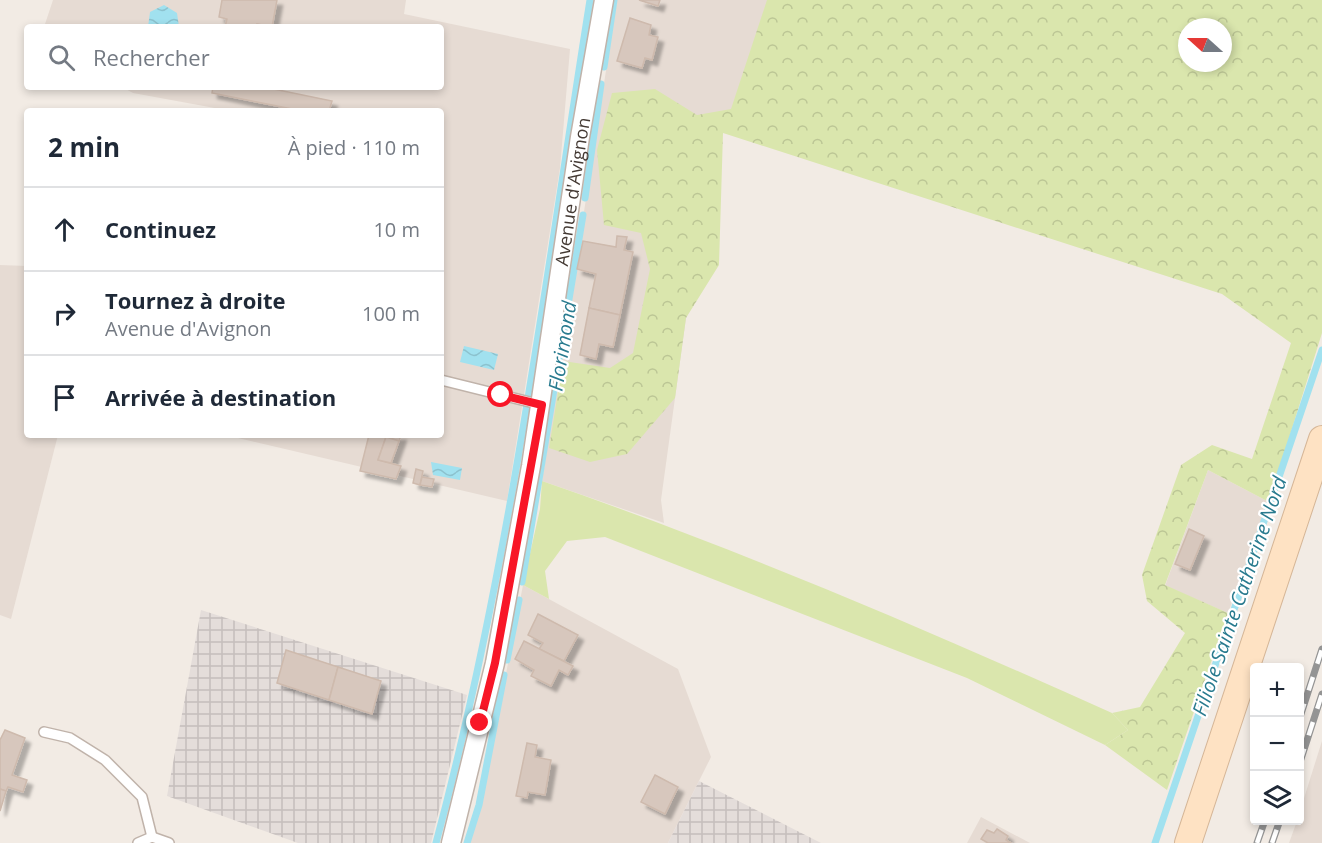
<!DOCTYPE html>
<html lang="fr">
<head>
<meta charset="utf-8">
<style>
  :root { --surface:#fff; --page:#f2f2f3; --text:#1f2937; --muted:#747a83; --line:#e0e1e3 }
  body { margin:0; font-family:"Open Sans",sans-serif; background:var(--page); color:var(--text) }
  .controls { position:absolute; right:18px; bottom:18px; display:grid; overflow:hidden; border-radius:6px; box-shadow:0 3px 9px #0003 }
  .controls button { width:54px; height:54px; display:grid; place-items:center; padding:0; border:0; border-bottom:2px solid var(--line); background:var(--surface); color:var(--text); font:30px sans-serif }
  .compass { position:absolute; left:1178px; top:18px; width:54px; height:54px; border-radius:50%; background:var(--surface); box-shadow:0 3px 9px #0003; rotate:291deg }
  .stop { position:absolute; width:18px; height:18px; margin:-14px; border:4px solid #f81627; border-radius:50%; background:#fff }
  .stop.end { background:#f81627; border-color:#fff; box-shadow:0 2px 6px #0008 }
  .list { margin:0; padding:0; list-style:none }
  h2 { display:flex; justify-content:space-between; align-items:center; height:78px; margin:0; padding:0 24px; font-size:26px }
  h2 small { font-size:20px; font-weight:400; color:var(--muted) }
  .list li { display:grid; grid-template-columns:39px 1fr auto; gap:18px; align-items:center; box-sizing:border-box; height:84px; padding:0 24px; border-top:2px solid var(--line) }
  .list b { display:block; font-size:22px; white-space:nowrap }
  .list p { margin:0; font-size:20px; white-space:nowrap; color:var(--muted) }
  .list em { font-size:20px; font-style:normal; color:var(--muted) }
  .icon { flex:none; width:33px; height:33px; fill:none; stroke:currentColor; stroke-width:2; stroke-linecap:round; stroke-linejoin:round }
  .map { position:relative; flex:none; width:1322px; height:843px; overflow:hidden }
  .search { position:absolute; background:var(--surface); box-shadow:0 3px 9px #0003; left:24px; top:24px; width:420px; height:66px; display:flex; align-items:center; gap:15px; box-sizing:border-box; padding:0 21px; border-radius:6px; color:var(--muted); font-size:22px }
  .panel { position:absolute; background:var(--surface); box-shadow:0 3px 9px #0003; left:24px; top:108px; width:420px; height:330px; border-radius:6px }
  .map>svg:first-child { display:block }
  .residential { fill:#e6dbd3 }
  .industrial { fill:url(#industrial-grid) }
  .green { fill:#dae6ad }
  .forest { fill:url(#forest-crowns); fill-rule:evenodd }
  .water { fill:url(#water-waves) }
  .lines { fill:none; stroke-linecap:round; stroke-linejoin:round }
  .stream { stroke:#a1e1ef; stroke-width:7 }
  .building { fill:#d7c7bd; stroke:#cebaad; stroke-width:1.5; filter:url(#shadow) }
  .service-casing { stroke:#c0b3aa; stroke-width:12 }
  .minor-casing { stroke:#c0b3aa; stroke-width:21 }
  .secondary-casing { stroke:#d5b697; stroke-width:28 }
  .service { stroke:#fff; stroke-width:9 }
  .minor { stroke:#fff; stroke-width:18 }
  .secondary { stroke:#fee2c3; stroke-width:26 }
  .rail-casing { stroke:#949494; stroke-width:7 }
  .rail { stroke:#fff; stroke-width:4.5; stroke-dasharray:14; stroke-linecap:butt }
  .route { stroke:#f81627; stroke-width:8 }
  .labels { text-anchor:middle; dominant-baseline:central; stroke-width:4.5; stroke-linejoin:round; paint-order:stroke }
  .street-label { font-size:18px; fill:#443a34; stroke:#fff }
  .water-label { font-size:20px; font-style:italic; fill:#297b8f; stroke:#fff }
</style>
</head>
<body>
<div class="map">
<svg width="1322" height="843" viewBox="0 0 1322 843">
  <defs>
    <pattern id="industrial-grid" width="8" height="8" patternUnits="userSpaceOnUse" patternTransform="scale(1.5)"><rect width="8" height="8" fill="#e4ddda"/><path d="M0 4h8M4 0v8" fill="none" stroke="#c5bebc"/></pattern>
    <pattern id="forest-crowns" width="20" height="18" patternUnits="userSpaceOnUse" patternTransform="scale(1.5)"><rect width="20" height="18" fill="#dae6ad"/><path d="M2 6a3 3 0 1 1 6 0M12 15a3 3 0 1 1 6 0" fill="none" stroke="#bcc695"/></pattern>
    <pattern id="water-waves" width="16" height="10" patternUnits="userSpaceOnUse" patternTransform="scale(1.5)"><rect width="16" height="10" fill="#a1e1ef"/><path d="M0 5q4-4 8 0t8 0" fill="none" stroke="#8cc2ce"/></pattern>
    <filter id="shadow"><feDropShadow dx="5.5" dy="5.5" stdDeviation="1.5" flood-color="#0004"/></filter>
  </defs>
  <rect width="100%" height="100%" fill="#f2ebe4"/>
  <g class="residential">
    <path d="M53,0H406L404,14L570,49L560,168L507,501L225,435H441V111H231L133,93L122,87H441V27H44Z"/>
    <path d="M617,0H786L722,133L686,318L661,500L664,523L542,481Z"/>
    <path d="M0,265L27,266V435H58L11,619L0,615Z"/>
    <path d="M1208,470L1269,502L1228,613L1165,586Z"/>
    <path d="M523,585L678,669L711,757L668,843H468L482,799Z"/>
    <path d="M1322,741V843H1289L1297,821L1300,820V811Z"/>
    <path d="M981,817L1030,843H967Z"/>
  </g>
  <g class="industrial">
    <path d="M201,610L467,695L431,843H298L167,796Z"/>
    <path d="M699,781L821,843H668Z"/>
  </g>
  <path class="green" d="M542,481C736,548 925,629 1112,713L1128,730L1105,745L967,678L605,537L567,541L545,571L549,599L523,585L540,509Z"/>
  <path class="forest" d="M767,0H1322V333L1269,502L1208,470L1165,585L1228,613L1167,790L1105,745L1128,730L1112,713L1140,707L1185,633L1147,601L1142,575L1181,465L1212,445L1252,459L1291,343L1222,294L723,133L719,265L686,318L675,398L627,454L590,462L549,448L563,361L610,368L633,353L650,269L641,233L604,225L597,150L612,93L655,89L697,115L731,109ZM1187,27H1223V63H1187Z"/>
  <g class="water">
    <path d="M164,5L177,13L179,27H148L150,12Z"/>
    <path d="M464,346L498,354L494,370L460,362Z"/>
    <path d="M431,462L462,468L460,480L433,475Z"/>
  </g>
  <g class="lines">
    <g class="stream">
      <path d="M604,67L614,0"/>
      <path d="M585,198L601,84"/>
      <path d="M522,582L583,215"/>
      <path d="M507,660L519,600"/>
      <path d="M436,843C510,567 545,282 590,0"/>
      <path d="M467,843L479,805L504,675"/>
      <path d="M1155,843L1322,350"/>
    </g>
  </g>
  <g class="building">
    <path d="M222,0H277L272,27L257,24V27H225L227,19L219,17Z"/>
    <path d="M639,0H660L658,6Z"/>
    <path d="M630,18L651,25L649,35L658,37L652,60L645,58L642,68L617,61Z"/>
    <path d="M213,87H264L332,101L329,111H302L212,93Z"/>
    <path d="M617,236L627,237L624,250L633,252L620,315L589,308L596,274L577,269L583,241L616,247Z"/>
    <path d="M589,308L620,315L613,347L599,344L596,359L580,355Z"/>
    <path d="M369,435H401L399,441L386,437L378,460L401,466L396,479L360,471Z"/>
    <path d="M386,437L399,441L391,463L378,460Z"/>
    <path d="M416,469L423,471L420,485L413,483Z"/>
    <path d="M422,477L434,479L432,487L420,485Z"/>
    <path d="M1189,529L1204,536L1190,570L1175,564Z"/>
    <path d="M538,614L578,635L564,661L539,649L543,643L528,635Z"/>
    <path d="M524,641L573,666L568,675L559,670L551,686L531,676L534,670L515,659Z"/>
    <path d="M286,650L338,667L329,700L277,683Z"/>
    <path d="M338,667L381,681L372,714L329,700Z"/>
    <path d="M5,730L25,738L12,775L27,780L23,792L8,787L6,791L0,789V740Z"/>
    <path d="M527,743L537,745L535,757L551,760L545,795L528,792L527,798L516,796Z"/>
    <path d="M655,775L678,787L665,814L641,802Z"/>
    <path d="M0,789L6,791L0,811Z"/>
    <path d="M997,829L1008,836L1006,840L1011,843H988L981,839L987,830L994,833Z"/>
  </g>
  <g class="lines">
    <g class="service-casing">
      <g id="service">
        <path d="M441,380L542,405"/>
        <path d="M44,732L70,738L105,760L142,797L152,837"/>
        <path d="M138,843L152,837L169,843"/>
      </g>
    </g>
    <g class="minor-casing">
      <g id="minor">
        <path id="s1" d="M451,843L495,663L531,466L580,137L604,0"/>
      </g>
    </g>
    <g class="secondary-casing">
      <path id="secondary" d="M1188,843L1322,439"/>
    </g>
    <use href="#service" class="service"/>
    <use href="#minor" class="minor"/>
    <use href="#secondary" class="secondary"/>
    <g class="rail-casing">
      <g id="rail">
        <path d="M1300,717L1322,649"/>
        <path d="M1300,762L1322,694"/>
        <path d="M1257,843L1265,820"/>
        <path d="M1272,843L1280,820"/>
      </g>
    </g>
    <use href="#rail" class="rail"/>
  </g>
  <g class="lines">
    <path class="route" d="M480,723L495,663L542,405L501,395"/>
  </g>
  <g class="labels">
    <g class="street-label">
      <text stroke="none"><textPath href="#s1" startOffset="663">Avenue d'Avignon</textPath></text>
    </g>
    <g class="water-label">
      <text transform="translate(562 346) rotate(-81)">Florimond</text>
      <text transform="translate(1239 596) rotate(-71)">Filiole Sainte Catherine Nord</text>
    </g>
  </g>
</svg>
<div class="controls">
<button>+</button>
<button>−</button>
<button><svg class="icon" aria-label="layers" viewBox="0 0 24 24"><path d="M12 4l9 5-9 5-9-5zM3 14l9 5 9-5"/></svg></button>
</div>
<svg class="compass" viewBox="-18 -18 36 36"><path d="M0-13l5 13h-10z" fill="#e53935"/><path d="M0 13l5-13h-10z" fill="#747a83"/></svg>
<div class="stop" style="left:501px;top:395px"></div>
<div class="stop end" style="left:480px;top:723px"></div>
<div class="search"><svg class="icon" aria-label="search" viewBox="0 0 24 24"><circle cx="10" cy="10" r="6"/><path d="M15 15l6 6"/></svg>Rechercher</div>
<section class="panel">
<h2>2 min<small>À pied · 110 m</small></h2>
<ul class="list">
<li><svg class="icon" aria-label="ahead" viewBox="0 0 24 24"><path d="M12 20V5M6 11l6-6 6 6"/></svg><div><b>Continuez</b></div><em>10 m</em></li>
<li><svg class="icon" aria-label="right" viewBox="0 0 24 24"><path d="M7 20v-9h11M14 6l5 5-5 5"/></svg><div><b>Tournez à droite</b><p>Avenue d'Avignon</p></div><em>100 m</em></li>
<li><svg class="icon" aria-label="arrive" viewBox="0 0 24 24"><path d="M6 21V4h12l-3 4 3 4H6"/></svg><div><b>Arrivée à destination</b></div></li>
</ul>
</section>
</div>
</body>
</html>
